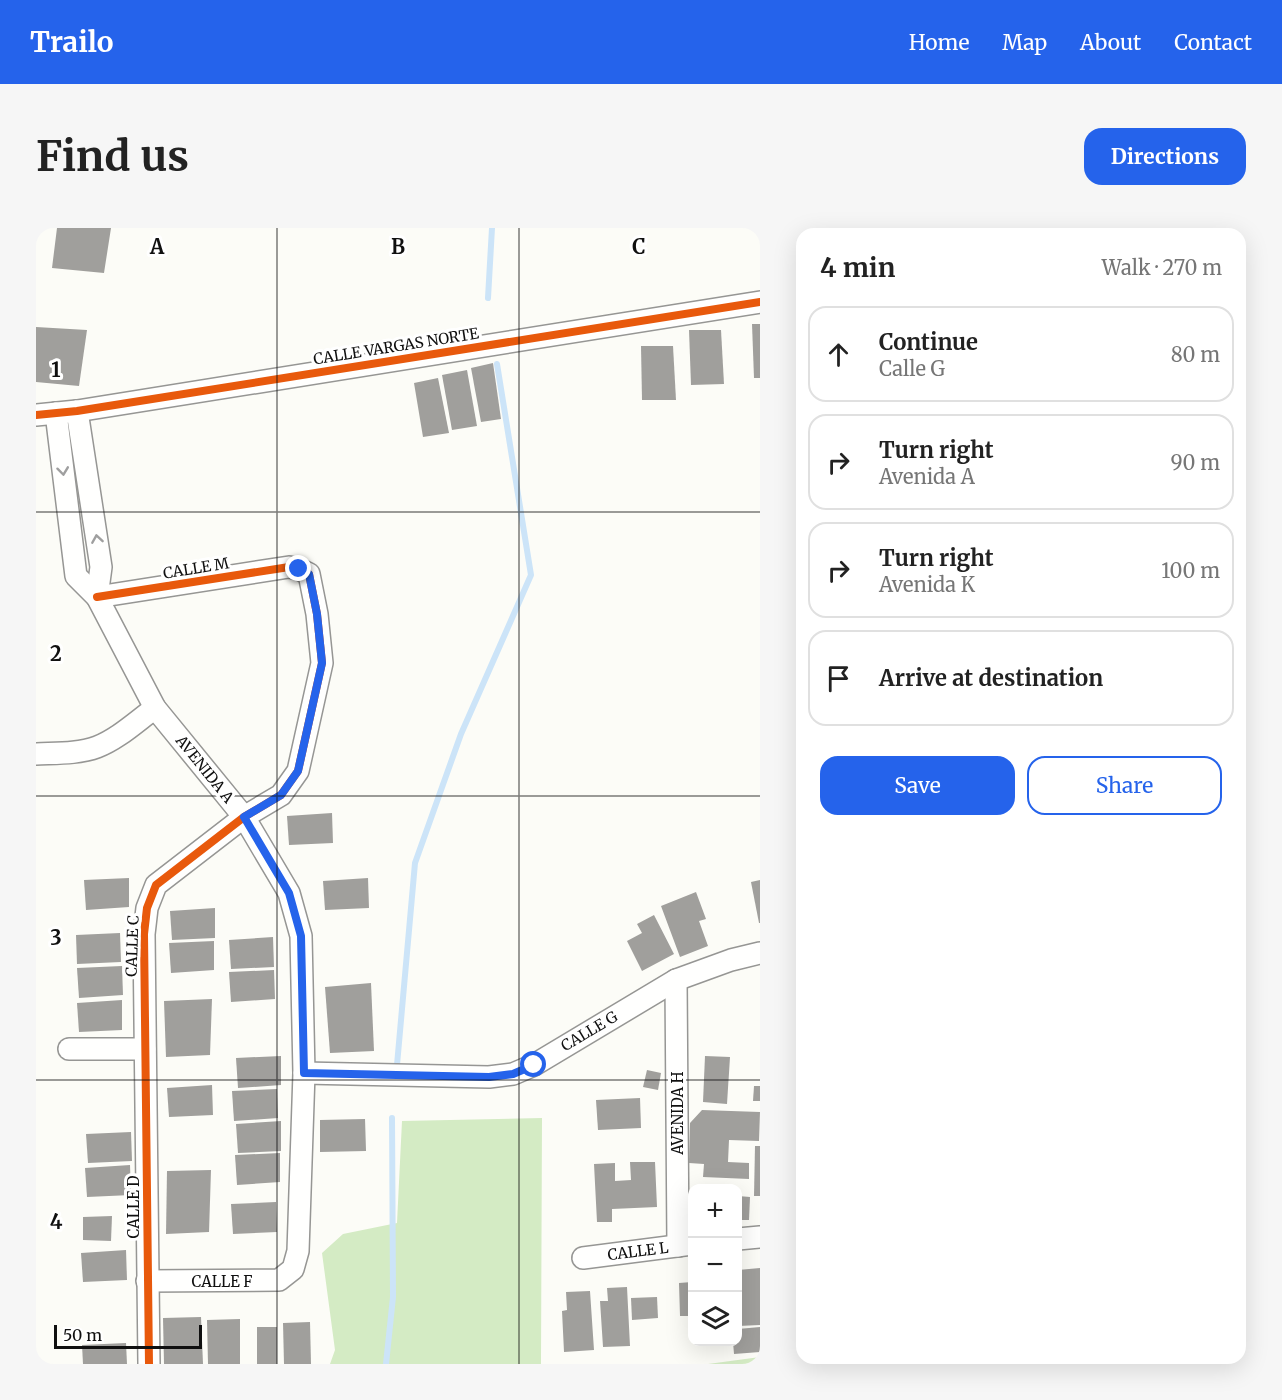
<!DOCTYPE html>
<html lang="en">
<head>
<meta charset="utf-8">
<style>
  :root { --surface:#fff; --page:#f6f6f6; --text:#222; --muted:#767676; --line:#e0e0e0; --accent:#2563eb }
  body { margin:0; font-family:Merriweather,serif; background:var(--page); color:var(--text) }
  .controls { position:absolute; right:18px; bottom:18px; display:grid; overflow:hidden; border-radius:12px; box-shadow:0 6px 24px #0002 }
  .controls button { width:54px; height:54px; display:grid; place-items:center; padding:0; border:0; border-bottom:2px solid var(--line); background:var(--surface); color:var(--text); font:30px sans-serif }
  .scale { position:absolute; left:18px; bottom:15px; width:148px; box-sizing:border-box; padding-left:6px; border:3px solid #101010; border-top:0; font-size:16px; line-height:21px; white-space:nowrap; color:#101010; -webkit-text-stroke:4px #fff; paint-order:stroke }
  .stop { position:absolute; width:18px; height:18px; margin:-14px; border:4px solid #2563eb; border-radius:50%; background:#fff }
  .stop.end { background:#2563eb; border-color:#fff; box-shadow:0 2px 6px #0008 }
  .list { margin:0; padding:0; list-style:none }
  h2 { display:flex; justify-content:space-between; align-items:center; height:78px; margin:0; padding:0 24px; font-size:26px }
  h2 small { font-size:20px; font-weight:400; color:var(--muted) }
  .list li { display:grid; grid-template-columns:39px 1fr auto; gap:18px; align-items:center; box-sizing:border-box; height:96px; margin:0 12px 12px; padding:0 12px; border:2px solid var(--line); border-radius:18px }
  .list b { display:block; font-size:22px; white-space:nowrap }
  .list p { margin:0; font-size:20px; white-space:nowrap; color:var(--muted) }
  .list em { font-size:20px; font-style:normal; color:var(--muted) }
  .actions { display:flex; gap:12px; padding:18px 24px }
  .actions a { flex:1; padding:14px 0; border:2px solid var(--accent); border-radius:18px; text-align:center; font-size:21px; color:var(--accent) }
  .actions .main { background:var(--accent); color:#fff }
  .icon { flex:none; width:33px; height:33px; fill:none; stroke:currentColor; stroke-width:2; stroke-linecap:round; stroke-linejoin:round }
  .map { position:relative; flex:none; width:724px; height:1136px; overflow:hidden; border-radius:18px }
  header { display:flex; align-items:center; gap:36px; box-sizing:border-box; height:84px; padding:0 30px; background:var(--accent); color:#fff }
  header strong { font-size:28px }
  nav { display:flex; gap:33px; margin-inline-start:auto; font-size:21px }
  .intro { display:flex; align-items:center; justify-content:space-between; box-sizing:border-box; height:144px; padding:0 36px }
  h1 { margin:0; font-size:42px }
  .button { padding:15px 27px; border-radius:18px; background:var(--accent); color:#fff; font-size:21px; font-weight:700 }
  main { display:flex; gap:36px; padding:0 36px }
  aside { flex:1; background:var(--surface); border-radius:18px; box-shadow:0 6px 24px #0002 }
  .map>svg:first-child { display:block }
  .forest { fill:#d4ebc4 }
  .lines { fill:none; stroke-linecap:round; stroke-linejoin:round }
  .stream { stroke:#cce4f8; stroke-width:6 }
  .building { fill:#a09f9c }
  .minor-casing { stroke:#969694; stroke-width:24 }
  .minor { stroke:#fffffe; stroke-width:21 }
  .cycleway-casing { stroke:#fff; stroke-width:11 }
  .cycleway { stroke:#e8590c; stroke-width:8 }
  .oneway { stroke:#9f9f9f }
  .route { stroke:#2563eb; stroke-width:8 }
  .grid { fill:none; stroke:#101010; stroke-width:1.5; stroke-opacity:0.55 }
  .labels { text-anchor:middle; dominant-baseline:central; stroke-width:6; stroke-linejoin:round; paint-order:stroke }
  .street-label { font-size:15px; fill:#101010; stroke:#fff }
  .grid-label { font-size:20px; text-anchor:middle; font-weight:bold; fill:#101010; stroke:#fff; stroke-width:6; stroke-linejoin:round; paint-order:stroke }
</style>
</head>
<body>
<header>
<strong>Trailo</strong>
<nav><a>Home</a><a>Map</a><a>About</a><a>Contact</a></nav>
</header>
<div class="intro"><h1>Find us</h1><a class="button">Directions</a></div>
<main>
<div class="map">
<svg width="724" height="1136" viewBox="0 0 724 1136">
  <rect width="100%" height="100%" fill="#fcfcf7"/>
  <g class="forest">
    <path d="M506,890L505,1136H294L299,1122L286,1025L307,1006L361,995L366,893Z"/>
    <path d="M724,1129V1136H672Z"/>
  </g>
  <g class="lines">
    <g class="stream">
      <path d="M452,70L456,0"/>
      <path d="M361,837L379,635L425,506L495,347L461,136"/>
      <path d="M350,1136L357,1069L356,890"/>
    </g>
  </g>
  <g class="building">
    <path d="M21,0H75L68,45L16,40Z"/>
    <path d="M716,96H724V150H718Z"/>
    <path d="M0,99L51,102L43,158L0,154Z"/>
    <path d="M653,102H685L688,156L655,157Z"/>
    <path d="M605,118H637L640,172H606Z"/>
    <path d="M457,135L465,191L445,194L435,140Z"/>
    <path d="M431,142L441,198L416,202L406,147Z"/>
    <path d="M402,150L413,205L387,209L378,155Z"/>
    <path d="M296,585L297,615L253,617L251,588Z"/>
    <path d="M93,650V679L50,682L48,652Z"/>
    <path d="M332,650L333,680L289,682L287,653Z"/>
    <path d="M724,652V695H723L715,654Z"/>
    <path d="M660,664L670,691L663,693L672,718L644,729L625,678Z"/>
    <path d="M179,680V710L136,712L134,683Z"/>
    <path d="M618,687L638,726L606,743L591,713L606,705L601,696Z"/>
    <path d="M84,705L85,734L41,736L40,707Z"/>
    <path d="M237,709L238,739L195,741L193,712Z"/>
    <path d="M178,713V742L135,745L133,715Z"/>
    <path d="M86,738L87,767L43,770L41,740Z"/>
    <path d="M238,742L239,771L195,774L193,744Z"/>
    <path d="M335,755L338,823L294,825L289,759Z"/>
    <path d="M176,771L174,827L130,829L128,773Z"/>
    <path d="M86,772V802L43,804L41,775Z"/>
    <path d="M245,828V857L202,860L200,830Z"/>
    <path d="M669,828L694,829L691,876L667,874Z"/>
    <path d="M611,842L625,845L622,862L607,859Z"/>
    <path d="M176,857L177,887L133,889L131,860Z"/>
    <path d="M718,858H724V873H717Z"/>
    <path d="M241,861L242,890L198,893L196,863Z"/>
    <path d="M604,870L605,900L562,902L560,872Z"/>
    <path d="M666,882L724,884L723,913L693,912L692,934L713,935V951L667,949L668,936L653,935L654,895Z"/>
    <path d="M329,891L330,923L284,924V892Z"/>
    <path d="M245,893V923L202,925L200,896Z"/>
    <path d="M95,904L96,933L52,935L50,906Z"/>
    <path d="M719,918H724V968H718Z"/>
    <path d="M244,925V954L201,957L199,927Z"/>
    <path d="M594,934H619L621,979L576,981V994H561L558,936L579,935V953L595,952Z"/>
    <path d="M94,937L95,967L51,969L49,940Z"/>
    <path d="M175,942L173,1004L130,1006L131,943Z"/>
    <path d="M702,968L714,969L713,992H702Z"/>
    <path d="M240,974L241,1004L197,1006L195,976Z"/>
    <path d="M76,988L75,1013L47,1012V989Z"/>
    <path d="M90,1022L91,1052L47,1054L45,1025Z"/>
    <path d="M724,1040V1097L702,1098V1042Z"/>
    <path d="M656,1054V1088H644L643,1055Z"/>
    <path d="M591,1059L594,1118L567,1119L564,1073H572L571,1060Z"/>
    <path d="M554,1063L558,1122L528,1124L526,1083L531,1082L530,1064Z"/>
    <path d="M621,1069L622,1090L596,1092L595,1070Z"/>
    <path d="M165,1089L167,1136H128L127,1090Z"/>
    <path d="M204,1091V1136H172L171,1092Z"/>
    <path d="M274,1094L275,1136H248L247,1095Z"/>
    <rect x="221" y="1099" width="20" height="37"/>
    <path d="M724,1099V1124L698,1126L697,1114H702V1101Z"/>
    <path d="M90,1115L91,1136H47L46,1117Z"/>
  </g>
  <g class="lines">
    <g class="minor-casing">
      <g id="minor">
        <path d="M41,183L65,339L61,369"/>
        <path d="M20,185L40,348L61,369L119,480L208,589L253,665L265,708L268,845L262,1023L257,1041L243,1052L111,1053"/>
        <path d="M0,187L41,183L724,74"/>
        <path d="M61,369L253,339L263,341L273,346L281,386L286,435L262,543L245,567L208,589L120,657L111,680L108,706L113,1136"/>
        <path d="M0,526C20,525 42,526 61,519C82,511 101,493 119,480"/>
        <path d="M640,752L642,1018"/>
        <path d="M33,821H109"/>
        <path d="M268,845L453,849L477,846L498,837L640,752L695,732L724,725"/>
        <path d="M702,1011L724,1009"/>
        <path d="M547,1030L656,1016"/>
      </g>
    </g>
    <use href="#minor" class="minor"/>
    <g class="cycleway-casing">
      <g id="cycleway">
        <path d="M0,187L41,183L724,74"/>
        <path d="M61,369L253,339L263,341L273,346L281,386L286,435L262,543L245,567L208,589L120,657L111,680L108,706L113,1136"/>
      </g>
    </g>
    <use href="#cycleway" class="cycleway"/>
  </g>
  <defs><path id="oneway-chevron" d="M-2-3.5L2.5 0L-2 3.5" fill="none" stroke-width="1.6" stroke-linecap="round" stroke-linejoin="round" transform="scale(1.5)"/></defs>
  <g class="oneway">
    <use href="#oneway-chevron" transform="translate(27 243) rotate(83)"/>
    <use href="#oneway-chevron" transform="translate(61 311) rotate(-99)"/>
  </g>
  <g class="lines">
    <path class="route" d="M263,341L273,346L281,386L286,435L262,543L245,567L208,589L253,665L265,708L268,845L453,849L477,846L498,837"/>
  </g>
  <path class="grid" d="M241,0V1136M483,0V1136M0,284H724M0,568H724M0,852H724"/>
  <g class="labels">
    <g class="street-label">
      <text transform="translate(360 118) rotate(-9)">CALLE VARGAS NORTE</text>
      <text transform="translate(160 340) rotate(-9)">CALLE M</text>
      <text transform="translate(169 541) rotate(51)">AVENIDA A</text>
      <text transform="translate(96 718) rotate(-88)">CALLE C</text>
      <text transform="translate(553 803) rotate(-31)">CALLE G</text>
      <text transform="translate(641 885) rotate(-90)">AVENIDA H</text>
      <text transform="translate(97 979) rotate(-90)">CALLE D</text>
      <text transform="translate(602 1023) rotate(-7)">CALLE L</text>
      <text x="186" y="1053">CALLE F</text>
    </g>
  </g>
  <g class="grid-label">
    <text x="121" y="26">A</text>
    <text x="362" y="26">B</text>
    <text x="603" y="26">C</text>
    <text x="20" y="149">1</text>
    <text x="20" y="433">2</text>
    <text x="20" y="717">3</text>
    <text x="20" y="1001">4</text>
  </g>
</svg>
<div class="controls">
<button>+</button>
<button>−</button>
<button><svg class="icon" aria-label="layers" viewBox="0 0 24 24"><path d="M12 4l9 5-9 5-9-5zM3 14l9 5 9-5"/></svg></button>
</div>
<div class="scale">50 m</div>
<div class="stop" style="left:498px;top:837px"></div>
<div class="stop end" style="left:263px;top:341px"></div>
</div>
<aside>
<h2>4 min<small>Walk · 270 m</small></h2>
<ul class="list">
<li><svg class="icon" aria-label="ahead" viewBox="0 0 24 24"><path d="M12 20V5M6 11l6-6 6 6"/></svg><div><b>Continue</b><p>Calle G</p></div><em>80 m</em></li>
<li><svg class="icon" aria-label="right" viewBox="0 0 24 24"><path d="M7 20v-9h11M14 6l5 5-5 5"/></svg><div><b>Turn right</b><p>Avenida A</p></div><em>90 m</em></li>
<li><svg class="icon" aria-label="right" viewBox="0 0 24 24"><path d="M7 20v-9h11M14 6l5 5-5 5"/></svg><div><b>Turn right</b><p>Avenida K</p></div><em>100 m</em></li>
<li><svg class="icon" aria-label="arrive" viewBox="0 0 24 24"><path d="M6 21V4h12l-3 4 3 4H6"/></svg><div><b>Arrive at destination</b></div></li>
</ul>
<div class="actions"><a class="main">Save</a><a>Share</a></div>
</aside>
</main>
</body>
</html>
